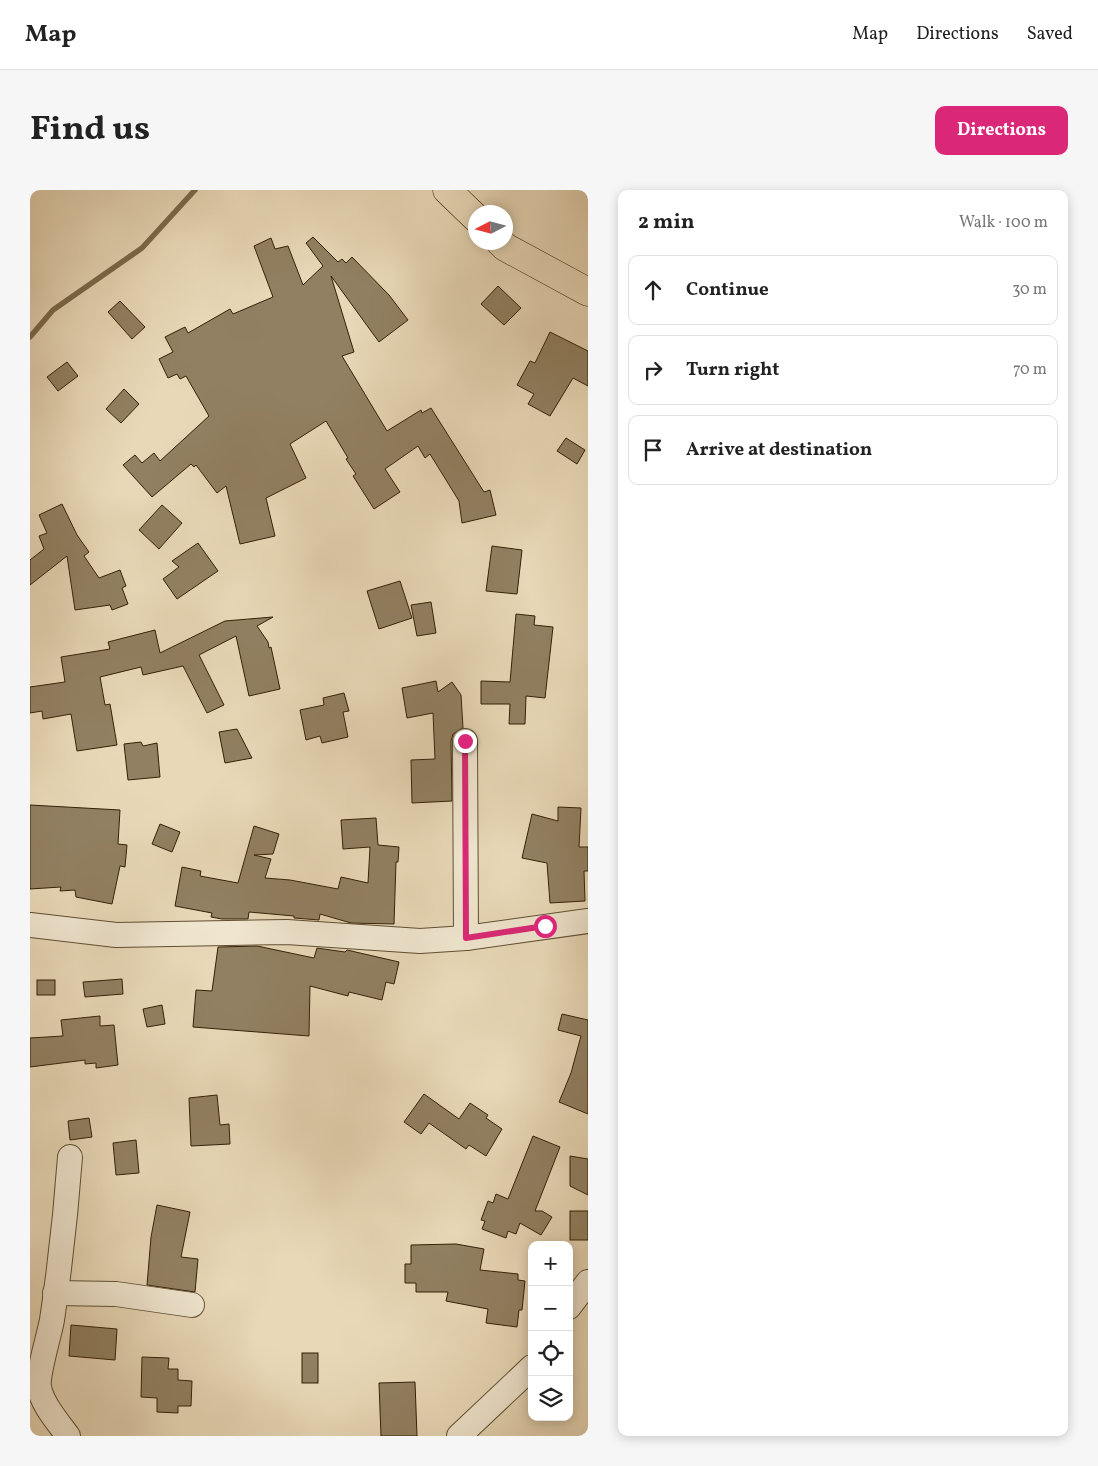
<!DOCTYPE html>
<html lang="en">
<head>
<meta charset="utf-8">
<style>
  :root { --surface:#fff; --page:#f6f6f6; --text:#222; --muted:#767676; --line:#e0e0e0; --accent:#db2777 }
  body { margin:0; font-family:Vollkorn,serif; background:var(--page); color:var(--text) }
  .controls { position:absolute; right:15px; bottom:15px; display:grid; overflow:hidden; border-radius:10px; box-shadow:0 2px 12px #0003 }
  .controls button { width:45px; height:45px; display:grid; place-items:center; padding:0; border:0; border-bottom:1px solid var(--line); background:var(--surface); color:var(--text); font:25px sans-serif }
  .compass { position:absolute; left:438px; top:15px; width:45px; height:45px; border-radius:50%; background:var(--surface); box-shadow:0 2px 12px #0003; rotate:264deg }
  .stop { position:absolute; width:15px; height:15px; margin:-11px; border:4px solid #db2777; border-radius:50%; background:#fff }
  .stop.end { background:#db2777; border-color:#fff; box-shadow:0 1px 5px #0008 }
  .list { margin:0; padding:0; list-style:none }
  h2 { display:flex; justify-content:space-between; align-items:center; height:65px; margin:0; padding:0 20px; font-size:21px }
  h2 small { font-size:16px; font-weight:400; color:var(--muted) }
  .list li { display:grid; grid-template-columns:32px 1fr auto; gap:15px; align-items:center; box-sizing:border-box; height:70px; margin:0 10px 10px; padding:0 10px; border:1px solid var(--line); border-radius:10px }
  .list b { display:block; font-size:19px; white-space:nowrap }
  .list em { font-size:16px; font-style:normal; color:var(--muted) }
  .icon { flex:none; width:28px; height:28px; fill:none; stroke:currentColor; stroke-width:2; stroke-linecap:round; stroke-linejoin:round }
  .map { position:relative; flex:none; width:558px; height:1246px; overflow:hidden; border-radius:10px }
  header { display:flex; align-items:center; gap:30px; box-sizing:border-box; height:70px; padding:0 25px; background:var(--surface); border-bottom:1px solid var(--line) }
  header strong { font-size:24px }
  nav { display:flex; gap:28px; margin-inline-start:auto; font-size:18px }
  .intro { display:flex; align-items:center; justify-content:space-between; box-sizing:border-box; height:120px; padding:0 30px }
  h1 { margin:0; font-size:35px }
  .button { padding:12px 22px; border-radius:10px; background:var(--accent); color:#fff; font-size:18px; font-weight:700 }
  main { display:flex; gap:30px; padding:0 30px }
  aside { flex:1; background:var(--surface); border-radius:10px; box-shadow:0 2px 12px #0003 }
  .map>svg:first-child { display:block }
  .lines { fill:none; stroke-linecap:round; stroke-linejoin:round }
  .stream { stroke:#7a6a4b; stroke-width:5.5 }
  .building { fill:#918062; stroke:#332105 }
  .minor-casing { stroke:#604f32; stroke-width:26 }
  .major-casing { stroke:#332105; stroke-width:29 }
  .minor { stroke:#f0e6d0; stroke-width:24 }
  .major { stroke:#e8d8b7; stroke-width:28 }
  .route { stroke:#db2777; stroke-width:6 }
</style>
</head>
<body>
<header>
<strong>Map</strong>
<nav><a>Map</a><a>Directions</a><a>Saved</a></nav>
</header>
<div class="intro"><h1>Find us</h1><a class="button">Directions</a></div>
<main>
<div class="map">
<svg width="558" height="1246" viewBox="0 0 558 1246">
  <rect width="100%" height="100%" fill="#e8d8b7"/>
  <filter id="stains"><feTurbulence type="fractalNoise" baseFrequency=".004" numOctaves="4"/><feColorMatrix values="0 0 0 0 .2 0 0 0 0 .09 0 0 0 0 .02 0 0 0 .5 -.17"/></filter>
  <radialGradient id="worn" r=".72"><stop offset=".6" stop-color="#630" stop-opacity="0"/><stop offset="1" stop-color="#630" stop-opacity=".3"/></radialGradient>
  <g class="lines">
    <path class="stream" d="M0,147L23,120L112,58L165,0"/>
  </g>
  <g class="building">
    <path d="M283,47L308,72L312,69L316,73L322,67L359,105L378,130L349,152L301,86L324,162L312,166L357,241L391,220L392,223L401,218L454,302L460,300L466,325L432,333L429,311L400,264L395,268L388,256L355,279L370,302L344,319L323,286L326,284L316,269L318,268L296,231L260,254L276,288L236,308L245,346L210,354L196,296L187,303L166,275L164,277L161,274L122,307L93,275L105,265L112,273L124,263L130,271L179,226L156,186L150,189L147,184L138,188L129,169L143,162L135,147L155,137L158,143L200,119L203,124L243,107L224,56L241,48L245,59L258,56L273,95L293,76L276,53Z"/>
    <path d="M468,96L491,118L474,135L451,114Z"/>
    <path d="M90,111L115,137L102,149L78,122Z"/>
    <path d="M520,142L558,161V196L543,188L520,226L498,214L504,204L487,195L500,171L505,173Z"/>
    <path d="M37,172L48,186L28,201L17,187Z"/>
    <path d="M94,199L109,214L91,233L76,219Z"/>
    <path d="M536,248L555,260L547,274L527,261Z"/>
    <path d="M32,314L47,345L59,362L54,366L69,388L90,380L96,396L92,398L98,414L82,420L80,415L45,420L37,366L0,395V370L14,359L9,346L17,343L9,325Z"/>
    <path d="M132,315L152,333L129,359L109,340Z"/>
    <path d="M168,353L188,381L147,409L133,389L149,377L142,371Z"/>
    <path d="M462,356L492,360L487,404L456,401Z"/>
    <path d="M370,391L382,428L349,439L337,401Z"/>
    <path d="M401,412L406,443L387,446L381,415Z"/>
    <path d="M486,424L505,426L504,435L523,437L515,508L496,506L495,534H479L480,514H451V491L480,492Z"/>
    <path d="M243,427L227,436L238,452L239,458L241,457L250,499L219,506L206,446L169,465L194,515L177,523L153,476L113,485L111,477L70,487L75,515L80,514L87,555L47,561L41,524L13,529L12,521L0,523V497L35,492L31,467L80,459L78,452L125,440L130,463L195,431Z"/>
    <path d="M406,491L408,502L422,492L431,505L433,538L423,544L421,551L422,611L382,613L381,570L405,569L403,523L377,528L372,498Z"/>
    <path d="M314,503L319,521L313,522L318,547L292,553L290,546L276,550L270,520L294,515L293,508Z"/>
    <path d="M207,539L222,568L195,573L189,542Z"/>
    <path d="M111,552L113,556L127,553L130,587L98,590L94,554Z"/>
    <path d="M0,615L90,620L88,654L97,655L95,677L90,676L82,714L46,707L45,700L30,701L31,697L0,699Z"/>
    <path d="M528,617L551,618L549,657H558V681H554L555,711L520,713L517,673L492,668L502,624L528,631Z"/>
    <path d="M346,628L348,655L369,657L368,672H366L364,734L321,733L290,724L289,730L264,728V726L219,722L218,729H192L181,727L182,723L145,716L152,677L171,681L170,686L208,693L224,636L249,644L243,664L224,665L241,669L235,688L260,690L308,699L311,687L338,693L340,657L313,659L311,630Z"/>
    <path d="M130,634L150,642L142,662L122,654Z"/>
    <path d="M227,756L284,768L287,758L315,762L317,760L369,772L364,794L356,792L352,810L319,802L318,806L280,796L279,846L163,837L166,800L182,801L188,757Z"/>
    <path d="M92,789L93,804L55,807L53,792Z"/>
    <rect x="7" y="790" width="18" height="15"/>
    <path d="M132,815L135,834L117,837L113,819Z"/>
    <path d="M532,824L558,830V924L529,912L541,883L551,846L528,840Z"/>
    <path d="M70,826V836L84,835L88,875L66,878V873L55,874V870L0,877V848L33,846L31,830Z"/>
    <path d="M394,904L429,929L440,913L458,925L456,928L472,939L456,966L439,955L436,959L399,933L391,944L374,932Z"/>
    <path d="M187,905L190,935L199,934L200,954L161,956L159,908Z"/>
    <path d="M59,928L62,947L40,950L38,931Z"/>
    <path d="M503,946L530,957L505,1021H512L522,1027L511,1045L490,1033L486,1044L478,1041L476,1048L452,1039L455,1031L451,1030L458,1011L463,1013L466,1004L478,1009Z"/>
    <path d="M106,950L109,983L86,985L83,953Z"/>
    <path d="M540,966L558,969V1005L540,996Z"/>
    <path d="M127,1015L160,1022L151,1067L168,1069L165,1102L117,1095L121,1047Z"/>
    <rect x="540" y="1021" width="18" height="29"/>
    <path d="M426,1054L454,1059L450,1080L488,1084V1090L495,1091L492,1120H489L487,1137L456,1133L458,1119L416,1111L418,1102H386V1093H375V1074H381V1055Z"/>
    <path d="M41,1135L87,1139L85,1170L39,1166Z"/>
    <rect x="272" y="1163" width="16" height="30"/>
    <path d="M112,1167L139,1168L138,1179H148V1190L162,1191L161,1216H148V1223L127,1222V1208L111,1207Z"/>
    <path d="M385,1192L387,1246H351L349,1193Z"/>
  </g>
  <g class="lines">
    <g class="minor-casing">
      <g id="minor">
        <path d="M435,551L436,748"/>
        <path d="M0,735L86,745L257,742L390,751L436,748L558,731"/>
        <path d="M25,1103L86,1104L162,1115"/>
        <path d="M539,1117L558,1092"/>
        <path d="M38,1246C28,1232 12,1214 9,1197C7,1185 19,1146 22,1130C30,1076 36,1022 40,967"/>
        <path d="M429,1246L502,1177"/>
      </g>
    </g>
    <g class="major-casing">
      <g id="major">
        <path d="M417,0L446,28"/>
        <path d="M470,52L475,57L558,102"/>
      </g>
    </g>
    <use href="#minor" class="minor"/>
    <use href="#major" class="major"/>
  </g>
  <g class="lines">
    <path class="route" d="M435,551L436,748L515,736"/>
  </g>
  <rect width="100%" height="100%" filter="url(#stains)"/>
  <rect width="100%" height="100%" fill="url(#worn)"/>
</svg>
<div class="controls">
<button>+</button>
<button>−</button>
<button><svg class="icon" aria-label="locate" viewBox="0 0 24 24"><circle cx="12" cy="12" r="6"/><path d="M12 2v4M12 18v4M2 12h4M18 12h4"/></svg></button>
<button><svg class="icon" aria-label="layers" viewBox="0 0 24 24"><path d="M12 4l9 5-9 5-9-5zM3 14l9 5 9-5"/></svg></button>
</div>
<svg class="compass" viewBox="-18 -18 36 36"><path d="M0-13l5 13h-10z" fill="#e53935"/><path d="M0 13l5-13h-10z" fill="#767676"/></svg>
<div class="stop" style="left:515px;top:736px"></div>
<div class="stop end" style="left:435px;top:551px"></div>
</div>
<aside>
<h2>2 min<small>Walk · 100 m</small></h2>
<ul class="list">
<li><svg class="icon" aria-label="ahead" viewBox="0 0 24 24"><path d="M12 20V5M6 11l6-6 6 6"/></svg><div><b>Continue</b></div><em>30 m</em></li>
<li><svg class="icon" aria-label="right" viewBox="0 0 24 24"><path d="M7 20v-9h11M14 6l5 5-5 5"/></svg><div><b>Turn right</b></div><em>70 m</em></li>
<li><svg class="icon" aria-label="arrive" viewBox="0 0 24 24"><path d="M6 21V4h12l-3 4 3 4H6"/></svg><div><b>Arrive at destination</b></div></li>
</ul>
</aside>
</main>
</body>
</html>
